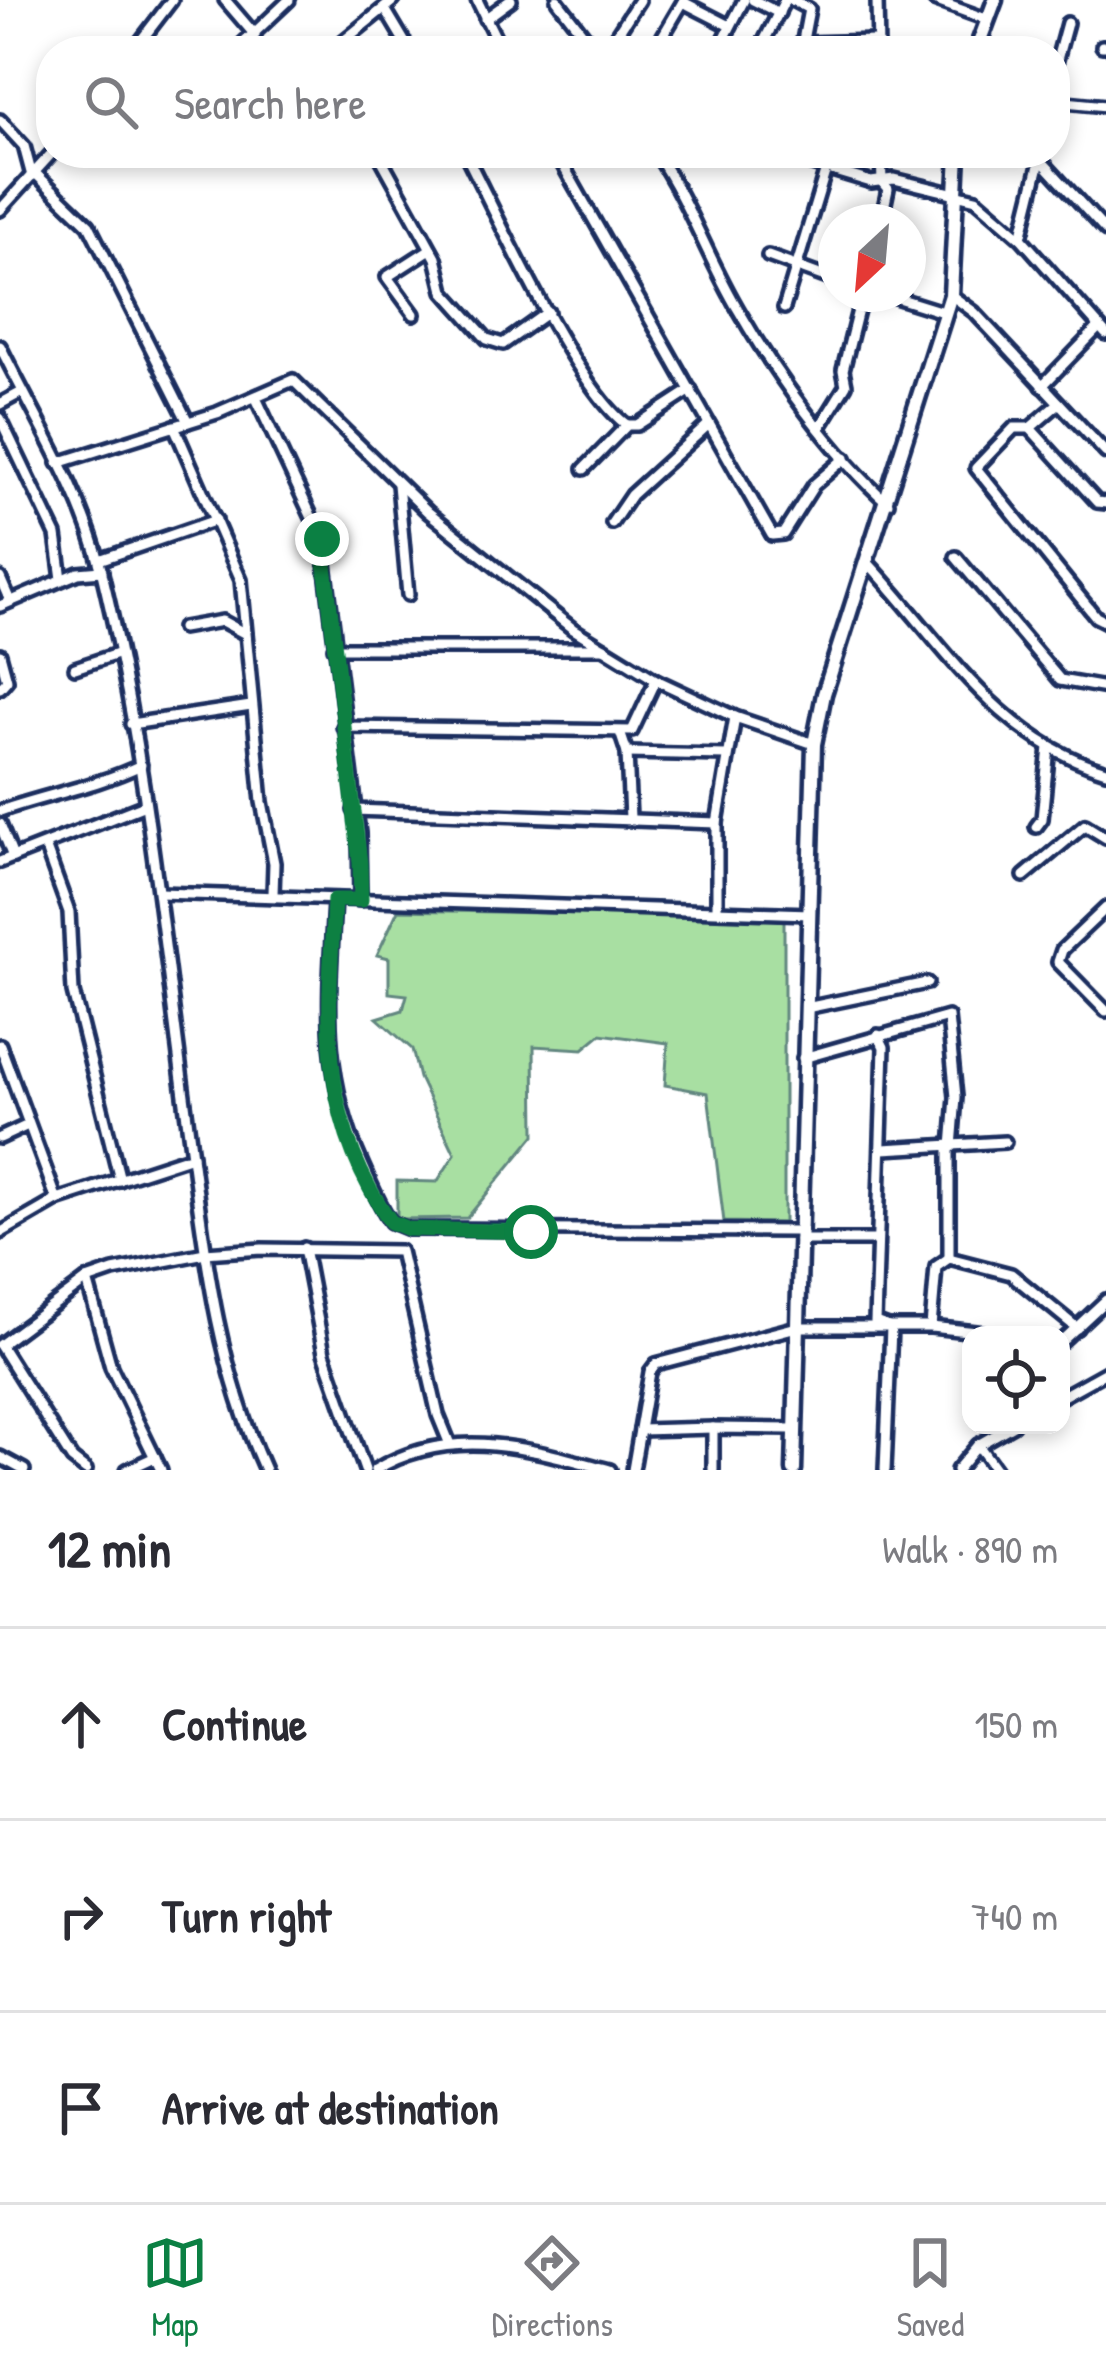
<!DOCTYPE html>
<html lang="en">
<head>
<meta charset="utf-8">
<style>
  :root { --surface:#fff; --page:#f2f2f3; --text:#2b2b33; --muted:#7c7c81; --line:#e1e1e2; --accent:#0b8043 }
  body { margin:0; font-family:"Patrick Hand",sans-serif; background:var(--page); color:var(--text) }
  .controls { position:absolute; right:36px; bottom:36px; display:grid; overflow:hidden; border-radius:24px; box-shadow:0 6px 18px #0003 }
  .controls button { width:108px; height:108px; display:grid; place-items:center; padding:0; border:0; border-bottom:3px solid var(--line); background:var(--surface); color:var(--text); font:60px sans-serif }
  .compass { position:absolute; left:818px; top:204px; width:108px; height:108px; border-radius:50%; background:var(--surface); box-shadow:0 6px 18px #0003; rotate:206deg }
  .stop { position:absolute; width:36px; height:36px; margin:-27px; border:9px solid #0b8043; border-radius:50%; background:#fff }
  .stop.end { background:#0b8043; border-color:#fff; box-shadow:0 3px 12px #0008 }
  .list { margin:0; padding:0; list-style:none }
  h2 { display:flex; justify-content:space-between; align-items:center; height:156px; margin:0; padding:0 48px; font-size:51px }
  h2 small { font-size:39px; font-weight:400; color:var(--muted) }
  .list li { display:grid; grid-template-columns:78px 1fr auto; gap:36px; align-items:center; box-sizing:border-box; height:192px; padding:0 48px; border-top:3px solid var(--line) }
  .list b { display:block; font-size:45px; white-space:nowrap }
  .list em { font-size:39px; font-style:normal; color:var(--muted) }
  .icon { flex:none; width:66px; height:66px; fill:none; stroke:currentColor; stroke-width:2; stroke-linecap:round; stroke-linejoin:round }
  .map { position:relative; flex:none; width:1106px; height:1470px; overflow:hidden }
  .search { position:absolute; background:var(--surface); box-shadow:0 6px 18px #0003; left:36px; right:36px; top:36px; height:132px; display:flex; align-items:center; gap:30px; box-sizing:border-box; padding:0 42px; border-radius:48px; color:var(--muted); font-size:45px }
  .sheet { height:732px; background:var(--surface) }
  nav { display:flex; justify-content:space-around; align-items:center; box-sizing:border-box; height:168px; border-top:3px solid var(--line); background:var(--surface); font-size:33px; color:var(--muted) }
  nav a { display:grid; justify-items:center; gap:6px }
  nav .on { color:var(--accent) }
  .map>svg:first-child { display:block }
  .green { fill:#a8dfa2; stroke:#628780; stroke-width:3 }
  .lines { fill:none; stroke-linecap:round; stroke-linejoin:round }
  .minor-casing { stroke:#1b2f5e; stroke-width:18 }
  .major-casing { stroke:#1b2f5e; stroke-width:21 }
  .minor { stroke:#fff; stroke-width:9 }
  .major { stroke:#fff; stroke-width:12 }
  .route { stroke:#0b8043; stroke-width:15 }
</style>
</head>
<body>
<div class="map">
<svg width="1106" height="1470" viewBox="0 0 1106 1470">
  <rect width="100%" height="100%" fill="#fff"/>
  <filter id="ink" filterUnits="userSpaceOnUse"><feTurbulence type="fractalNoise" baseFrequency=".00833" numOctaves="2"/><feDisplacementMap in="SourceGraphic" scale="24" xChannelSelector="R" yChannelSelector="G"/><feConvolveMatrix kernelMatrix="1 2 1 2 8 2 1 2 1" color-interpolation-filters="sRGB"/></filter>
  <g filter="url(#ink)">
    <path class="green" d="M398,910L784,918V1223L724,1222L708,1093L665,1085L668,1043L601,1034L583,1049L534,1046L535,1135L467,1218L397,1219V1181L437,1182L455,1154L419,1078L412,1049L377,1018L403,1010L407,995L389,993V958L377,955Z"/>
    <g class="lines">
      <g class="minor-casing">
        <g id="minor">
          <path d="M225,0L255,35"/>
          <path d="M477,0L502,51"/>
          <path d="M557,0L596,51"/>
          <path d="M753,0L779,13"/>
          <path d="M792,0L809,9L801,51"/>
          <path d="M877,0L878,51"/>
          <path d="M934,0L986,19"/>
          <path d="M683,2L730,26"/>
          <path d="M385,9L410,51"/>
          <path d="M485,19L511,0"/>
          <path d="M763,42L781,51"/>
          <path d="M805,43L875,41"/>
          <path d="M1102,46H1106"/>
          <path d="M133,51L172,0"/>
          <path d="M235,51L289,0"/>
          <path d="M331,51L394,0"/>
          <path d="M606,51L639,0"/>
          <path d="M654,51L684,0"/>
          <path d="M718,51L744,0"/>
          <path d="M759,51L785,0"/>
          <path d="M1055,67L1067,23"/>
          <path d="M1055,101L1106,106"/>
          <path d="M0,120L24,146L32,176"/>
          <path d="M378,153L436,258L444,291L487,339L503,344L548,312"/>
          <path d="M465,153C497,215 576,389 627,425"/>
          <path d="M556,153L772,535L783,534L814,485L845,458"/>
          <path d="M656,153C690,204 708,259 739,311C775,374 833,455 888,503"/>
          <path d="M775,153L871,182L894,179L976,199L1021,238L1106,334"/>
          <path d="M881,153L882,182L888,189L881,222"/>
          <path d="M1041,160L1106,231"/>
          <path d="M35,173L89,225L188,422"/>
          <path d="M0,210L52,153"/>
          <path d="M1021,238L1042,153"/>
          <path d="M768,256L836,281"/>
          <path d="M885,294L946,313"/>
          <path d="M951,295L974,312L1106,453"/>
          <path d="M784,308L826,169"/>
          <path d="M414,314L387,277L429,250"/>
          <path d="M0,346C35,418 82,492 101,569C146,752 163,940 188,1126C204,1244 215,1360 265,1470"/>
          <path d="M1042,386L1099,327"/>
          <path d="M256,398L322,539L359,833L360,900"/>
          <path d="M1059,403L1030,428H1014L976,468L1096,617L1106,622"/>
          <path d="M0,404L22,392"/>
          <path d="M0,418L56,535L62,579"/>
          <path d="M174,426L241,580L262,802L274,863L273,894"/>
          <path d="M820,427L846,385L843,370L862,294"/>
          <path d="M1030,428L1097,502L1106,503"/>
          <path d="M58,463L217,413L293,380L428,512L573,629L656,680L735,717L814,744"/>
          <path d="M584,469L627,425H637L691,390"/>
          <path d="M398,484L408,595"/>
          <path d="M612,523L631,495L709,424"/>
          <path d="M956,557L1060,680L1106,688"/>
          <path d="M99,560L216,520"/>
          <path d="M869,564C942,642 997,739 1106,771"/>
          <path d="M0,578L10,601"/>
          <path d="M0,606L78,573L102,571"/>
          <path d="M182,628L222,621L244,633"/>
          <path d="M334,648H604"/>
          <path d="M0,654L7,680L0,688"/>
          <path d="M75,668L117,654"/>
          <path d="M131,724L251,706"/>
          <path d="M343,727L632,731L656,680"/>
          <path d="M620,732L627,753L630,818"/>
          <path d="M627,753L726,755"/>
          <path d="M354,810L717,823"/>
          <path d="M0,811C48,794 95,787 141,765"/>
          <path d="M0,824L13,857"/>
          <path d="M1036,827L1042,819L1049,747"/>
          <path d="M45,846L69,912L73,992L120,1180"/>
          <path d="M0,862L145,805"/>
          <path d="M1024,876L1085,825L1106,838"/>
          <path d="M159,893L810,914"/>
          <path d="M334,900C329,1000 320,1070 362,1164C371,1184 379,1205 391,1222L408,1229L797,1231"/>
          <path d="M1106,908L1062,950L1058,962L1106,1011"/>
          <path d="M717,909V823L735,717"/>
          <path d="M806,1008L927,983"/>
          <path d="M878,1035L884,1047L875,1322L891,1328L885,1470"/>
          <path d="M0,1045L57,1200"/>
          <path d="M803,1058L948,1017L956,1097L952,1147"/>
          <path d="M0,1138L28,1125"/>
          <path d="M949,1148V1258"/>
          <path d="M883,1149L1005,1142"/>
          <path d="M0,1233L57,1200L192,1156"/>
          <path d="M799,1240H877"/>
          <path d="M304,1248L324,1353L365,1470"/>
          <path d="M87,1280L111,1367L161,1470"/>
          <path d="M931,1327L936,1267L949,1258L1011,1274L1077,1328"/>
          <path d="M1061,1342L1106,1300"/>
          <path d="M1061,1397L1106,1372"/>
          <path d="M640,1430L713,1428"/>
          <path d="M978,1445L996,1470"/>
          <path d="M0,1457L24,1470"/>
          <path d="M86,1470L72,1459L0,1345L87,1280L113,1271L205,1253L262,1249L400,1251L438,1415L449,1442"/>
          <path d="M127,1470L155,1457"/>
          <path d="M375,1470C453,1424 529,1449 610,1470"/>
          <path d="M633,1470L650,1372L656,1364L797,1327H931L1004,1335"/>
          <path d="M713,1470V1428L793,1429"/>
          <path d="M957,1470L978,1445L1013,1425"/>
        </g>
      </g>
      <g class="major-casing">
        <g id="major">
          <path d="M976,51L995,0"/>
          <path d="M794,1470L814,744L824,694L951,295L958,153"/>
        </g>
      </g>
      <use href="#minor" class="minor"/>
      <use href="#major" class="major"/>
    </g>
  </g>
  <g class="lines" filter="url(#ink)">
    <path class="route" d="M322,539L360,863L361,900H334C328,1019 317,1119 391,1222L408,1229L531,1232"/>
  </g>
</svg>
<div class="controls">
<button><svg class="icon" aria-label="locate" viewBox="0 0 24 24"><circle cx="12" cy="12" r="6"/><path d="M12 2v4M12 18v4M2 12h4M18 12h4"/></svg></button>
</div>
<svg class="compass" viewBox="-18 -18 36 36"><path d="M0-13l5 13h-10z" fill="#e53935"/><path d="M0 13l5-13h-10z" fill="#7c7c81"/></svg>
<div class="stop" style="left:531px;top:1232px"></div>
<div class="stop end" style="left:322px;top:539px"></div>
<div class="search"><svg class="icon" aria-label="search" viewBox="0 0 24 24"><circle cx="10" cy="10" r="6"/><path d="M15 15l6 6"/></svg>Search here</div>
</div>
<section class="sheet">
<h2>12 min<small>Walk · 890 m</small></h2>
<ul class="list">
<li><svg class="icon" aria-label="ahead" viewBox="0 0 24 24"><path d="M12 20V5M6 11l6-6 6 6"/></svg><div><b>Continue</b></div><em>150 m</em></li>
<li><svg class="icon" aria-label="right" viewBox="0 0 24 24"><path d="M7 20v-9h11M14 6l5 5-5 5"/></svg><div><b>Turn right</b></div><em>740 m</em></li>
<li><svg class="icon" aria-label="arrive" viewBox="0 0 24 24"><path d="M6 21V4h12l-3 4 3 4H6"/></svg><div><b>Arrive at destination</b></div></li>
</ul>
</section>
<nav>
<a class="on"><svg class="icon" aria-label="map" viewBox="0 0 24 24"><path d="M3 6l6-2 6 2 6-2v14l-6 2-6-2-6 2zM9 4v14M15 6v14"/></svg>Map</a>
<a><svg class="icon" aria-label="directions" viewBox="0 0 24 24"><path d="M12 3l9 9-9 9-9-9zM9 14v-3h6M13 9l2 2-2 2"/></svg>Directions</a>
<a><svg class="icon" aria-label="saved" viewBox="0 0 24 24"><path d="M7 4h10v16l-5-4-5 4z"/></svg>Saved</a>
</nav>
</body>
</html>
